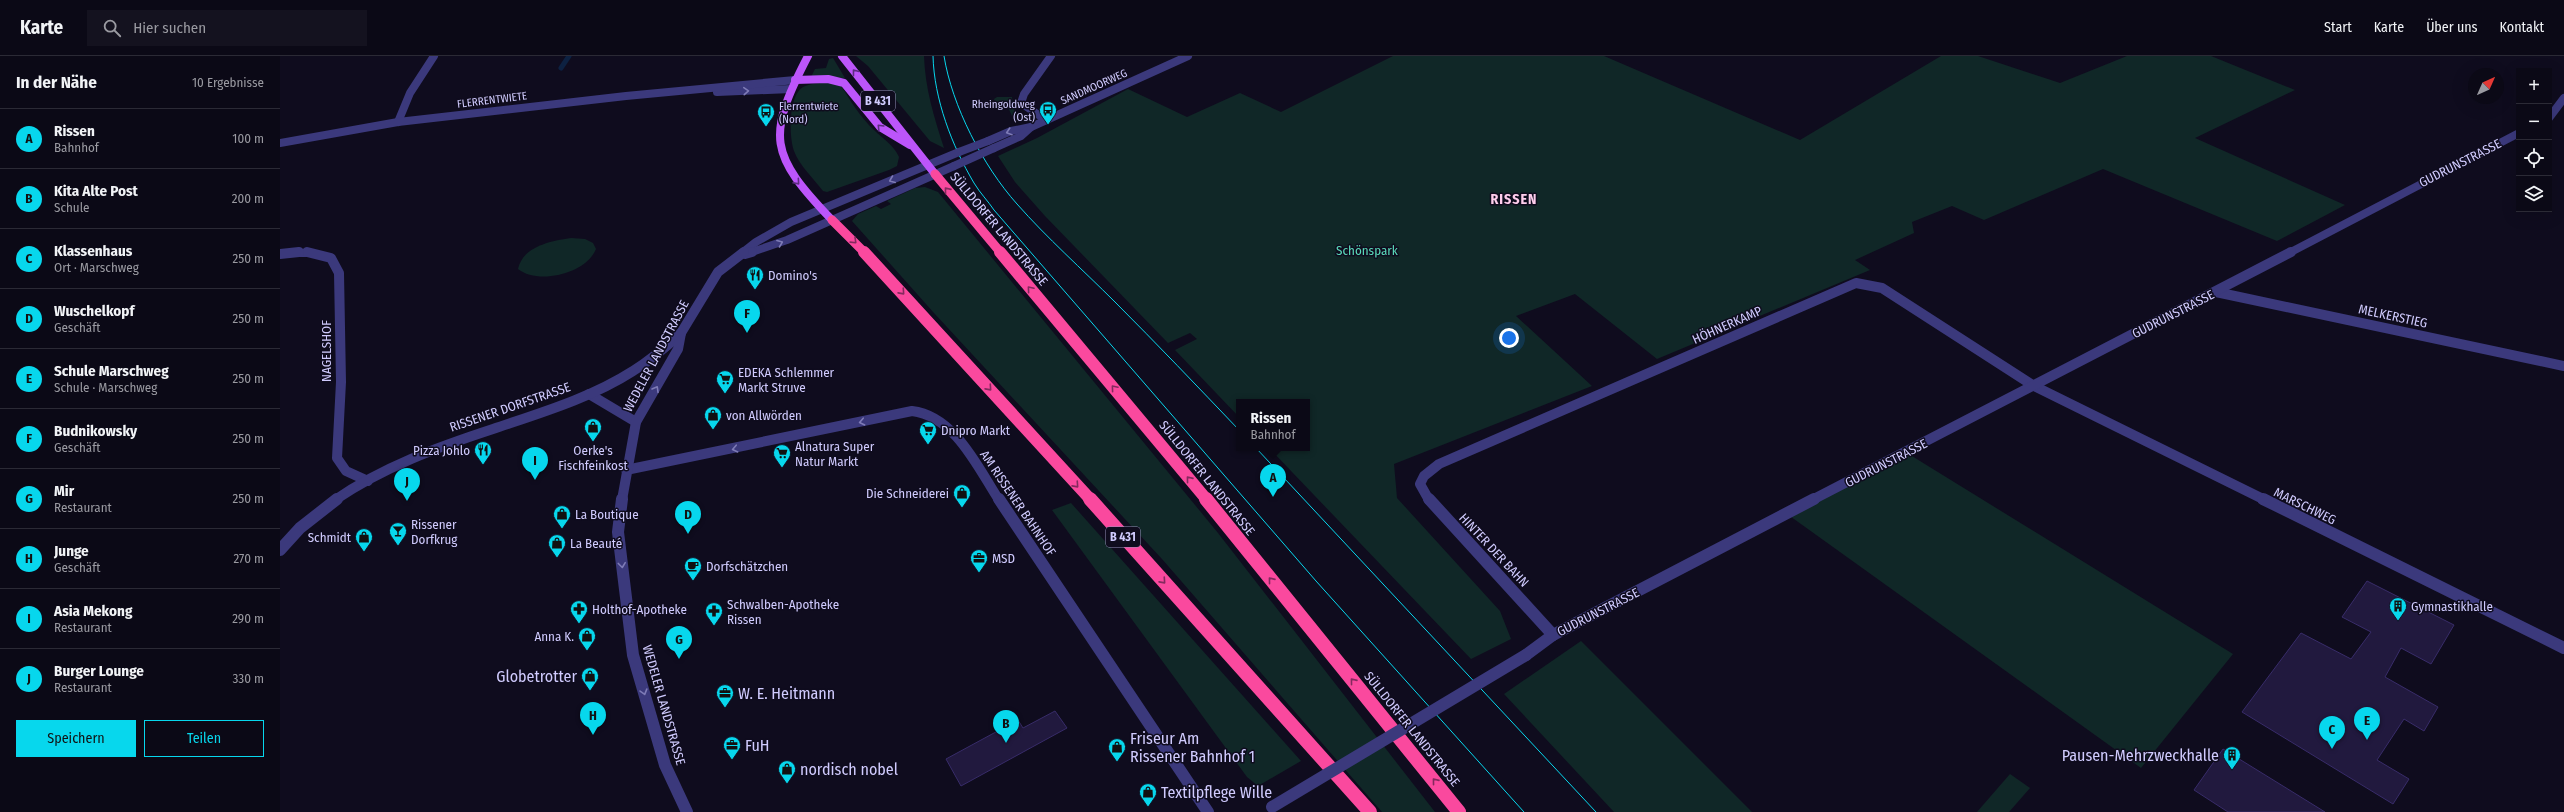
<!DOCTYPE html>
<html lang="de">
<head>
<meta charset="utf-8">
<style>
  :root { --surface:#0b0916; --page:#14121f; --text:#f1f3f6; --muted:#9a9aa1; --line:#2b2a35; --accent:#07d7ed }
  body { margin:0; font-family:"Fira Sans Condensed",sans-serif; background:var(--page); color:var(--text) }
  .controls { position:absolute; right:12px; top:12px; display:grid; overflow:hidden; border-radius:0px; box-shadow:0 4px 16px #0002 }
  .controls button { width:36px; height:36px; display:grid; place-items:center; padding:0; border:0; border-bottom:1px solid var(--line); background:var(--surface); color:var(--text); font:20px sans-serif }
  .compass { position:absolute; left:2188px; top:12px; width:36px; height:36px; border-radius:50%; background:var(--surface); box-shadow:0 4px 16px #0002; rotate:45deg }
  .you { position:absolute; left:1229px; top:282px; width:14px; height:14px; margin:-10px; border:3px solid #fff; border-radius:50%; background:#1a73e8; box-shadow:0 0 0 6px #1a73e833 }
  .badge { display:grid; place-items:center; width:26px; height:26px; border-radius:50%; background:var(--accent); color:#111; font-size:13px; font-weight:700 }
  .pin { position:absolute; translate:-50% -33px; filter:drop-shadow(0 1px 2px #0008) }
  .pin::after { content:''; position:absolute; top:21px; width:14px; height:12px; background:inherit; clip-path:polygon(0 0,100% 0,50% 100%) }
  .popup { position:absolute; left:956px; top:343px; width:74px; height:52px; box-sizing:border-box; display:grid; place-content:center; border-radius:0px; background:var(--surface); filter:drop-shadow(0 1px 3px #0005); font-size:13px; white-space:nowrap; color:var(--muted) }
  .popup b { font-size:15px; color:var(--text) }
  .popup::after { content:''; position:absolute; left:50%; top:100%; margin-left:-8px; border:8px solid transparent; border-top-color:var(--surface) }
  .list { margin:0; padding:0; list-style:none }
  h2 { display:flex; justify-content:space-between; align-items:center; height:52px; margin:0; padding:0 16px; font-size:17px }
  h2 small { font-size:13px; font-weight:400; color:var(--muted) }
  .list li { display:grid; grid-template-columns:26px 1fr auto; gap:12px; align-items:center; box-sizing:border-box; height:60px; padding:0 16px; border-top:1px solid var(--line) }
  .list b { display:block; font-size:15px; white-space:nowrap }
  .list p { margin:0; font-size:13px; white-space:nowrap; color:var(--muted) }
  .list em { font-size:13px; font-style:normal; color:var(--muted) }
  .actions { display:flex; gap:8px; padding:12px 16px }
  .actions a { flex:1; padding:9px 0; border:1px solid var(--accent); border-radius:0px; text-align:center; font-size:14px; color:var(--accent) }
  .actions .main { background:var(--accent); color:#111 }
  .icon { flex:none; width:22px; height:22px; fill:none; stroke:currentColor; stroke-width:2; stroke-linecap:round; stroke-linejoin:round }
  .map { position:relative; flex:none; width:2284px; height:756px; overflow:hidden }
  header { display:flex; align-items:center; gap:24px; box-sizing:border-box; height:56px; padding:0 20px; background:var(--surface); border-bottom:1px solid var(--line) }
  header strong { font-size:19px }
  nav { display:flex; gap:22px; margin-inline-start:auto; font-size:14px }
  .search { width:280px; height:36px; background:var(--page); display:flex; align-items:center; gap:10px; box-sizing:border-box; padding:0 14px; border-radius:0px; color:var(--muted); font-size:15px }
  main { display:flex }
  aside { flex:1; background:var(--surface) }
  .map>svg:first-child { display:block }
  .green { fill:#102727 }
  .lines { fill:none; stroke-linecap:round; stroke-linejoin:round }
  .stream { stroke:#0d2141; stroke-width:5 }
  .building { fill:#21193e; stroke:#382c69 }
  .street-far2 { stroke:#3b397c; stroke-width:8 }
  .street-far1 { stroke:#3b397c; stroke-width:10 }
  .street { stroke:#3b397c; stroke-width:12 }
  .primary { stroke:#bc55fa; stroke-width:8 }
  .highway-far2 { stroke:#fa499e; stroke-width:9 }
  .highway-far1 { stroke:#fa499e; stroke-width:12 }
  .highway { stroke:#fa499e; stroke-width:14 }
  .tram { stroke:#07d7ed; stroke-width:1 }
  .street-bridge-far1 { stroke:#3b397c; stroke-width:8 }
  .street-bridge { stroke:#3b397c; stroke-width:12 }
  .oneway { stroke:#5d2d81 }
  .oneway2 { stroke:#7e7bb6 }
  .oneway3 { stroke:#842a5e }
  .labels { text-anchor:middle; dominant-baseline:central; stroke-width:3; stroke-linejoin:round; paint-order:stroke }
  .far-street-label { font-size:11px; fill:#d0cbfe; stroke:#0f0c1e }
  .far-poi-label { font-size:11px; fill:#d0cbfe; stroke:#0f0c1e; text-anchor:end }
  .shield { fill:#0f0c1e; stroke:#9692bb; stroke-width:1 }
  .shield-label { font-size:12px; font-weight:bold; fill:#d0cbfe }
  .street-label { font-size:13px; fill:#d0cbfe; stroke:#0f0c1e }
  .park-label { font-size:13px; fill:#5adaba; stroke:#0f0c1e }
  .poi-label { font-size:13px; fill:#d0cbfe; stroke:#0f0c1e; text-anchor:start }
  .far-district-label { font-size:14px; font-weight:bold; letter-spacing:1px; fill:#fecdec; stroke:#0f0c1e }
  .near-poi-label { font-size:16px; fill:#d0cbfe; stroke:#0f0c1e; text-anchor:start }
</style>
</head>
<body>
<header>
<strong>Karte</strong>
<div class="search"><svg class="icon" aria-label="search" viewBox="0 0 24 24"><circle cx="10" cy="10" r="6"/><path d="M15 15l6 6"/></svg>Hier suchen</div>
<nav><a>Start</a><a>Karte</a><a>Über uns</a><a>Kontakt</a></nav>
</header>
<main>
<aside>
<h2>In der Nähe<small>10 Ergebnisse</small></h2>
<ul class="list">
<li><span class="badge">A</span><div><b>Rissen</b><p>Bahnhof</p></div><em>100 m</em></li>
<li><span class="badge">B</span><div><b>Kita Alte Post</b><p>Schule</p></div><em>200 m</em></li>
<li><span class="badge">C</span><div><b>Klassenhaus</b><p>Ort · Marschweg</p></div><em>250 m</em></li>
<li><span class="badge">D</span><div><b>Wuschelkopf</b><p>Geschäft</p></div><em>250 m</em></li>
<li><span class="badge">E</span><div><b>Schule Marschweg</b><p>Schule · Marschweg</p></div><em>250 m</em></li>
<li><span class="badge">F</span><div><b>Budnikowsky</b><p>Geschäft</p></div><em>250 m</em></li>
<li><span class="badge">G</span><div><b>Mir</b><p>Restaurant</p></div><em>250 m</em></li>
<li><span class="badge">H</span><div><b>Junge</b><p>Geschäft</p></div><em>270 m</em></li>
<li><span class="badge">I</span><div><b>Asia Mekong</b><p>Restaurant</p></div><em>290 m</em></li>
<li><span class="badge">J</span><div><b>Burger Lounge</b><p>Restaurant</p></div><em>330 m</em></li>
</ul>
<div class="actions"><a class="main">Speichern</a><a>Teilen</a></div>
</aside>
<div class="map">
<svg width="2284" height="756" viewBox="0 0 2284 756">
  <rect width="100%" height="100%" fill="#0f0c1e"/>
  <g class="green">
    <path d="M576,0H644C645,32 654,61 664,92L650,85L588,10Z"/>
    <path d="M1113,0H1324L1520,84L1661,0H1698L1780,27L1847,0H1931L2015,34L1915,82L2065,149L1997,185L1823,113L1704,164L1672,150L1632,166L1634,177L1575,204L1590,214L1377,303L1295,238L1236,260L1312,330L1114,408L1117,442L1220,555L1231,583L1191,603L989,392H1027V346H959V361L895,294L917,283L910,277L888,287L765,160L735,126L718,100L757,82L848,33L907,61L960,37L1001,56Z"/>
    <path d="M553,2L565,22L531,21L535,13L546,12L549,3Z"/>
    <path d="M550,26L560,28C570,44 580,61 594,74C604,84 613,88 619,101L617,110L609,114L547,136L543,135C534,123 519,109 514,95C509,81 508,40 523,31C531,27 541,27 550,26Z"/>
    <path d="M717,41H732L733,51L737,59L732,60L726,47L716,48L714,43Z"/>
    <path d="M645,131L658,136L938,477L1155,756H1102L882,503L654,257L572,165L578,158L596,150L601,153L611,148L607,145L635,132Z"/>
    <path d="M291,182L305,183L313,187L316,193C306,218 258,229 238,213C243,190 271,185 291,182Z"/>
    <path d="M1627,397L1953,598L1861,712L1507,458Z"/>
    <path d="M791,447L1021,705L978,730L967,721L772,454Z"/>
    <path d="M1301,585L1472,756H1334L1224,638Z"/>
    <path d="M1730,718L1750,732L1729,756H1697Z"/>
  </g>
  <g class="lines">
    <path class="stream" d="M281,12L289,0"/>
  </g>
  <g class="building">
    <path d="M2087,525L2174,569L2151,608L2121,592L2105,621L2158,651L2144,675L2124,663L2097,704L2129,723L2113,748L1962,656L2021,577L2071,603L2091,576L2062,561Z"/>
    <path d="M775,655L787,672L681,730L666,703L738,664L743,672Z"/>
    <path d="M1943,693L2045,756H1948L1914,734Z"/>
  </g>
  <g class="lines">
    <g class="street-far2">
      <path d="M437,36L511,33"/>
      <path d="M2269,62L2284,42"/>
      <path d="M766,64L741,47L744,38L771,0"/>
      <path d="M118,66L130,37L154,0"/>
      <path d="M708,85L731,75L751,71L908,0"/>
      <path d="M0,87L118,66L346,40L515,24"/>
      <path d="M714,92L741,80L751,71"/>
      <path d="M11,197H30"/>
      <path d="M462,197L476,186L511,166L679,96"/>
      <path d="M469,197L507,184L674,110"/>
      <path d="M2009,197L2239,77"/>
    </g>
    <g class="street-far1">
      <path d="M27,196L51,202L59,217L61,326L57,402L66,415L88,425"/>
      <path d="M0,198L19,196"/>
      <path d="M465,198L472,196"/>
      <path d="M1936,236L2284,310"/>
      <path d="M309,338L356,366"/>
      <path d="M346,414L632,355C675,360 698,412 719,444"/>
      <path d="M55,444C103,411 158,391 213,373C260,357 311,342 353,315C371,304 386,291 401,277"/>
      <path d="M342,444L356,366L398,293L401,277L438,216L464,196"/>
      <path d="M1149,444L1140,428L1144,420L1159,408L1576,227L1602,232L1754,330L1985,444"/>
      <path d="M1532,444L2011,196"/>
    </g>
    <g class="street">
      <path d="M342,443L338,476L353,599L385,709L407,756"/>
      <path d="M719,443L928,756"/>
      <path d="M1149,443L1273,579"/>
      <path d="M1983,443L2284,592"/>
      <path d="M0,494L20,472L57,443"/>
      <path d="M1246,599L1273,579L1534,443"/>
    </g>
    <g class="primary">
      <path d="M528,0C486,81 489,98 552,164"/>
      <path d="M562,0L655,118"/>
      <path d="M515,24L548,23L564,27L600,71L630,89"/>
    </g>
    <g class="highway-far2">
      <path d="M655,118L721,197"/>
      <path d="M552,164L585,197"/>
    </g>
    <g class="highway-far1">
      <path d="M584,196L811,444"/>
      <path d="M720,196L927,444"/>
    </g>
    <g class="highway">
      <path d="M810,443L1090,756"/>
      <path d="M926,443L1179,756"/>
    </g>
    <g class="tram">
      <path d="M653,0C654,43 672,90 694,127C700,137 708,145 714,154L1036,525L1244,756"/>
      <path d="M664,0C672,50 703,110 737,148C767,182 802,213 835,246C877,288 918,331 959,374"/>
      <path d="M976,392L1316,756"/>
    </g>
    <g class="street-bridge-far1">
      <path d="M679,96L708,85"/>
      <path d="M674,110L714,92"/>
    </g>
    <path class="street-bridge" d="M992,751L1246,599"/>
  </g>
  <defs><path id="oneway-chevron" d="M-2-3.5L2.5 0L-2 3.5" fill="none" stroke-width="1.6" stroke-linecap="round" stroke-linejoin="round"/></defs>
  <g class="oneway">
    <use href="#oneway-chevron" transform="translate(575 16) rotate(-128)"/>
    <use href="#oneway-chevron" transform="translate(600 71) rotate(-134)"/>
    <use href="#oneway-chevron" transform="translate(517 126) rotate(49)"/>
  </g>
  <g class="oneway2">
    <use href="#oneway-chevron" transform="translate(466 35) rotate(-4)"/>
    <use href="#oneway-chevron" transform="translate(729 76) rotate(162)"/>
    <use href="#oneway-chevron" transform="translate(612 124) rotate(158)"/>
    <use href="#oneway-chevron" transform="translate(500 187) rotate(-21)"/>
    <use href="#oneway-chevron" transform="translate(376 333) rotate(-60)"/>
    <use href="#oneway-chevron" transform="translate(582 366) rotate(168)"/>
    <use href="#oneway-chevron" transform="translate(455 393) rotate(168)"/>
    <use href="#oneway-chevron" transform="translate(342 509) rotate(83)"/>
    <use href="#oneway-chevron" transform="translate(364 636) rotate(74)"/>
  </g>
  <g class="oneway3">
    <use href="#oneway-chevron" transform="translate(667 134) rotate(-129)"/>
    <use href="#oneway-chevron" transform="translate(574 185) rotate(44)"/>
    <use href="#oneway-chevron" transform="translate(750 233) rotate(-130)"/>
    <use href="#oneway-chevron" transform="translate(622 236) rotate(48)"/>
    <use href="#oneway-chevron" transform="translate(709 332) rotate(48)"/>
    <use href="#oneway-chevron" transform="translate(834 332) rotate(-130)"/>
    <use href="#oneway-chevron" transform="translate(909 423) rotate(-129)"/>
    <use href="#oneway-chevron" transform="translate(796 429) rotate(48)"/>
    <use href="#oneway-chevron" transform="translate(991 524) rotate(-129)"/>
    <use href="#oneway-chevron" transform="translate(883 525) rotate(48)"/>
    <use href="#oneway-chevron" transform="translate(1073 625) rotate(-129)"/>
    <use href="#oneway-chevron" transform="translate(1155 725) rotate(-129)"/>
  </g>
  <defs>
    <g id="bus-pin" transform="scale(0.9)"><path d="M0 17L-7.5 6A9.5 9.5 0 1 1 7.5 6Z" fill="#07d7ed" stroke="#0f0c1e"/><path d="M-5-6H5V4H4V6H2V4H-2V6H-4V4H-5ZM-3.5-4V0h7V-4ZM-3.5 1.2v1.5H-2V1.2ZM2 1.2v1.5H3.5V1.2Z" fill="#111"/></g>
    <g id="restaurant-pin" transform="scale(0.9)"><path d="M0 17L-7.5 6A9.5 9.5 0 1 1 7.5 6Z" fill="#07d7ed" stroke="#0f0c1e"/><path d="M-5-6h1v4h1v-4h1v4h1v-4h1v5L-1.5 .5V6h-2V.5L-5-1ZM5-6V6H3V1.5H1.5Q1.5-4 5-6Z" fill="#111"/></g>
    <g id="supermarket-pin" transform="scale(0.9)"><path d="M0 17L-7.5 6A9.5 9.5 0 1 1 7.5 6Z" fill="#07d7ed" stroke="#0f0c1e"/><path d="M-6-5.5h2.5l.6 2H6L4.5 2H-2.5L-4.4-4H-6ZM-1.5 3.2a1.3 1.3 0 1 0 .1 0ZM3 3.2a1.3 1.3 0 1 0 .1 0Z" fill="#111"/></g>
    <g id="shop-pin" transform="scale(0.9)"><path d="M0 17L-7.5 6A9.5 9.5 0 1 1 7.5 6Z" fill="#07d7ed" stroke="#0f0c1e"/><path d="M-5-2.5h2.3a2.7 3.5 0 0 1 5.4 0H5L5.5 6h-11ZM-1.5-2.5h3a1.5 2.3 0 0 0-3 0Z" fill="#111"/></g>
    <g id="bar-pin" transform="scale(0.9)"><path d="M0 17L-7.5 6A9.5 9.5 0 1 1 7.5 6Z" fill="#07d7ed" stroke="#0f0c1e"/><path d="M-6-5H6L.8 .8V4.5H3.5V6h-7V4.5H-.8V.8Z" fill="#111"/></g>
    <g id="office-pin" transform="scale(0.9)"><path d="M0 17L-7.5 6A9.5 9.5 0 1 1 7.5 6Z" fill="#07d7ed" stroke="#0f0c1e"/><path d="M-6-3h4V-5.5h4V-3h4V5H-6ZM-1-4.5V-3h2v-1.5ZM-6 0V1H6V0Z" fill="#111"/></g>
    <g id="cafe-pin" transform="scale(0.9)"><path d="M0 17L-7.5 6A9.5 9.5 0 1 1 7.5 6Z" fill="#07d7ed" stroke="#0f0c1e"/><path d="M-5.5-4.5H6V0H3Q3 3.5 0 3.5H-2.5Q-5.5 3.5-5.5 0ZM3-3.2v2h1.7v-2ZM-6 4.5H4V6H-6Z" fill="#111"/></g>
    <g id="building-pin" transform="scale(0.9)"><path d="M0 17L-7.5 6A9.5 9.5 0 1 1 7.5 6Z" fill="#07d7ed" stroke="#0f0c1e"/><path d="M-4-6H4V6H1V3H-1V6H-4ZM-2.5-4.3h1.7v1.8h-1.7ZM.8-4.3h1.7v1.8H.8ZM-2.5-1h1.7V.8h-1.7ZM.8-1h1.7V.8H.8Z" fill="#111"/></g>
    <g id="pharmacy-pin" transform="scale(0.9)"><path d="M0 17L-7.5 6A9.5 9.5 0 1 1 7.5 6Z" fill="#07d7ed" stroke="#0f0c1e"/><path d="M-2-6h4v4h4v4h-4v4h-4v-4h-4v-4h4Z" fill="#111"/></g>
  </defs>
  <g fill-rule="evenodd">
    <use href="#bus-pin" x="768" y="54"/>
    <use href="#bus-pin" x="486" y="56"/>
    <use href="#restaurant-pin" x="475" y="219"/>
    <use href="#supermarket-pin" x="445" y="323"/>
    <use href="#shop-pin" x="433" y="359"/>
    <use href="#shop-pin" x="313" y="371"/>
    <use href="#supermarket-pin" x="648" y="374"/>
    <use href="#restaurant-pin" x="203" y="394"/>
    <use href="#supermarket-pin" x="502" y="397"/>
    <use href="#shop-pin" x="682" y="437"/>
    <use href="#shop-pin" x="282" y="458"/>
    <use href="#bar-pin" x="118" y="475"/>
    <use href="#shop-pin" x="84" y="481"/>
    <use href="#shop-pin" x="277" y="487"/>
    <use href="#office-pin" x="699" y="502"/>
    <use href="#cafe-pin" x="413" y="510"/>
    <use href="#building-pin" x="2118" y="550"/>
    <use href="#pharmacy-pin" x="299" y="553"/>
    <use href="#pharmacy-pin" x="434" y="555"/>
    <use href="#shop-pin" x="307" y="580"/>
    <use href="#shop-pin" x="310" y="620"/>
    <use href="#office-pin" x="445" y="637"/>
    <use href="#office-pin" x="452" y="689"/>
    <use href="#shop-pin" x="837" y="691"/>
    <use href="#building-pin" x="1952" y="699"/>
    <use href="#shop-pin" x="507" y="713"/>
    <use href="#shop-pin" x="868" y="736"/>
  </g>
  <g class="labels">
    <g class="far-street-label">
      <text transform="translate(814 31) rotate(-24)">SANDMOORWEG</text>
      <text transform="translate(212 44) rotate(-7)">FLERRENTWIETE</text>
    </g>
    <g class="far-poi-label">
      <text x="755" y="48">Rheingoldweg<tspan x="755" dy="13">(Ost)</tspan></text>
      <text x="499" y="50" text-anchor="start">Flerrentwiete<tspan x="499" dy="13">(Nord)</tspan></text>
    </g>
    <g class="shield">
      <rect x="581" y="35" width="34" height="20" rx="3"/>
      <rect x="826" y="471" width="34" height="20" rx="3"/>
    </g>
    <g class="shield-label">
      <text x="598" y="45">B 431</text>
      <text x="843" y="481">B 431</text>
    </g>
    <g class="street-label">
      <text transform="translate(2180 107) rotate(-27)">GUDRUNSTRASSE</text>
      <text transform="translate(719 173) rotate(50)">SÜLLDORFER LANDSTRASSE</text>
      <text transform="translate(1893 258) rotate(-27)">GUDRUNSTRASSE</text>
      <text transform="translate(2113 260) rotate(12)">MELKERSTIEG</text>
      <text transform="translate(1447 269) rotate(-24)">HÖHNERKAMP</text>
      <text transform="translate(46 295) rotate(-90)">NAGELSHOF</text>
      <text transform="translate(376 300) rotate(-62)">WEDELER LANDSTRASSE</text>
      <text transform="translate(230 351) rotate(-19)">RISSENER DORFSTRASSE</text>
      <text transform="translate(1606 407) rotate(-27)">GUDRUNSTRASSE</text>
      <text transform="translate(927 422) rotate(51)">SÜLLDORFER LANDSTRASSE</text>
      <text transform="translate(738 447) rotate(56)">AM RISSENER BAHNHOF</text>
      <text transform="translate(2025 450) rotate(26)">MARSCHWEG</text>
      <text transform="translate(1214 494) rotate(47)">HINTER DER BAHN</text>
      <text transform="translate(1318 556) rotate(-27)">GUDRUNSTRASSE</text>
      <text transform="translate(384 649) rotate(74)">WEDELER LANDSTRASSE</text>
      <text transform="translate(1132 673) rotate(51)">SÜLLDORFER LANDSTRASSE</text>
    </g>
    <g class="park-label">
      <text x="1087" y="194">Schönspark</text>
    </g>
    <g class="poi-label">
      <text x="488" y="219">Domino's</text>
      <text x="458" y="316">EDEKA Schlemmer<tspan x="458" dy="15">Markt Struve</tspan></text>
      <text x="446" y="359">von Allwörden</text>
      <text x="661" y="374">Dnipro Markt</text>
      <text x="515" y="390">Alnatura Super<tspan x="515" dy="15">Natur Markt</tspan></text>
      <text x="190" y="394" text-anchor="end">Pizza Johlo</text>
      <text x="313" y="394" text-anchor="middle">Oerke's<tspan x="313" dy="15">Fischfeinkost</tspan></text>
      <text x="669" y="437" text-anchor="end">Die Schneiderei</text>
      <text x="295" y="458">La Boutique</text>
      <text x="131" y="468">Rissener<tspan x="131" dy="15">Dorfkrug</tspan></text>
      <text x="71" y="481" text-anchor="end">Schmidt</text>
      <text x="290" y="487">La Beauté</text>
      <text x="712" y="502">MSD</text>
      <text x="426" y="510">Dorfschätzchen</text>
      <text x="447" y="548">Schwalben-Apotheke<tspan x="447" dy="15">Rissen</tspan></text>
      <text x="2131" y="550">Gymnastikhalle</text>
      <text x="312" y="553">Holthof-Apotheke</text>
      <text x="294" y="580" text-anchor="end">Anna K.</text>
    </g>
    <g class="far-district-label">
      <text x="1234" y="143">RISSEN</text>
    </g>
    <g class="near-poi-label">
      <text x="297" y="620" text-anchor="end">Globetrotter</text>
      <text x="458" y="637">W. E. Heitmann</text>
      <text x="850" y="682">Friseur Am<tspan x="850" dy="18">Rissener Bahnhof 1</tspan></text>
      <text x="465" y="689">FuH</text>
      <text x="1939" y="699" text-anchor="end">Pausen-Mehrzweckhalle</text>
      <text x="520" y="713">nordisch nobel</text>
      <text x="881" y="736">Textilpflege Wille</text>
    </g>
  </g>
</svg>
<div class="controls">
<button>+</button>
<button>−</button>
<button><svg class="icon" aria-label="locate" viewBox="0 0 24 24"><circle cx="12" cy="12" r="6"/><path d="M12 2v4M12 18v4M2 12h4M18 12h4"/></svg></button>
<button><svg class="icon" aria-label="layers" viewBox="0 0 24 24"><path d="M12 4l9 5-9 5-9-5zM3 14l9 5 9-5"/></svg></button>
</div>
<svg class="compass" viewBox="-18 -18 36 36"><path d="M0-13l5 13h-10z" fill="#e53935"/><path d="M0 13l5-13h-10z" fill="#9a9aa1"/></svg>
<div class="you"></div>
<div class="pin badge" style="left:993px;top:441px">A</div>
<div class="popup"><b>Rissen</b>Bahnhof</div>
<div class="pin badge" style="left:726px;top:687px">B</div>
<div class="pin badge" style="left:2052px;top:693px">C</div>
<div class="pin badge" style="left:408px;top:478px">D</div>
<div class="pin badge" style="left:2087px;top:684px">E</div>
<div class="pin badge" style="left:467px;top:277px">F</div>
<div class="pin badge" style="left:399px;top:603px">G</div>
<div class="pin badge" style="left:313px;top:679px">H</div>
<div class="pin badge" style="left:255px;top:424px">I</div>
<div class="pin badge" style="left:127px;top:445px">J</div>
</div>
</main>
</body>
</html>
